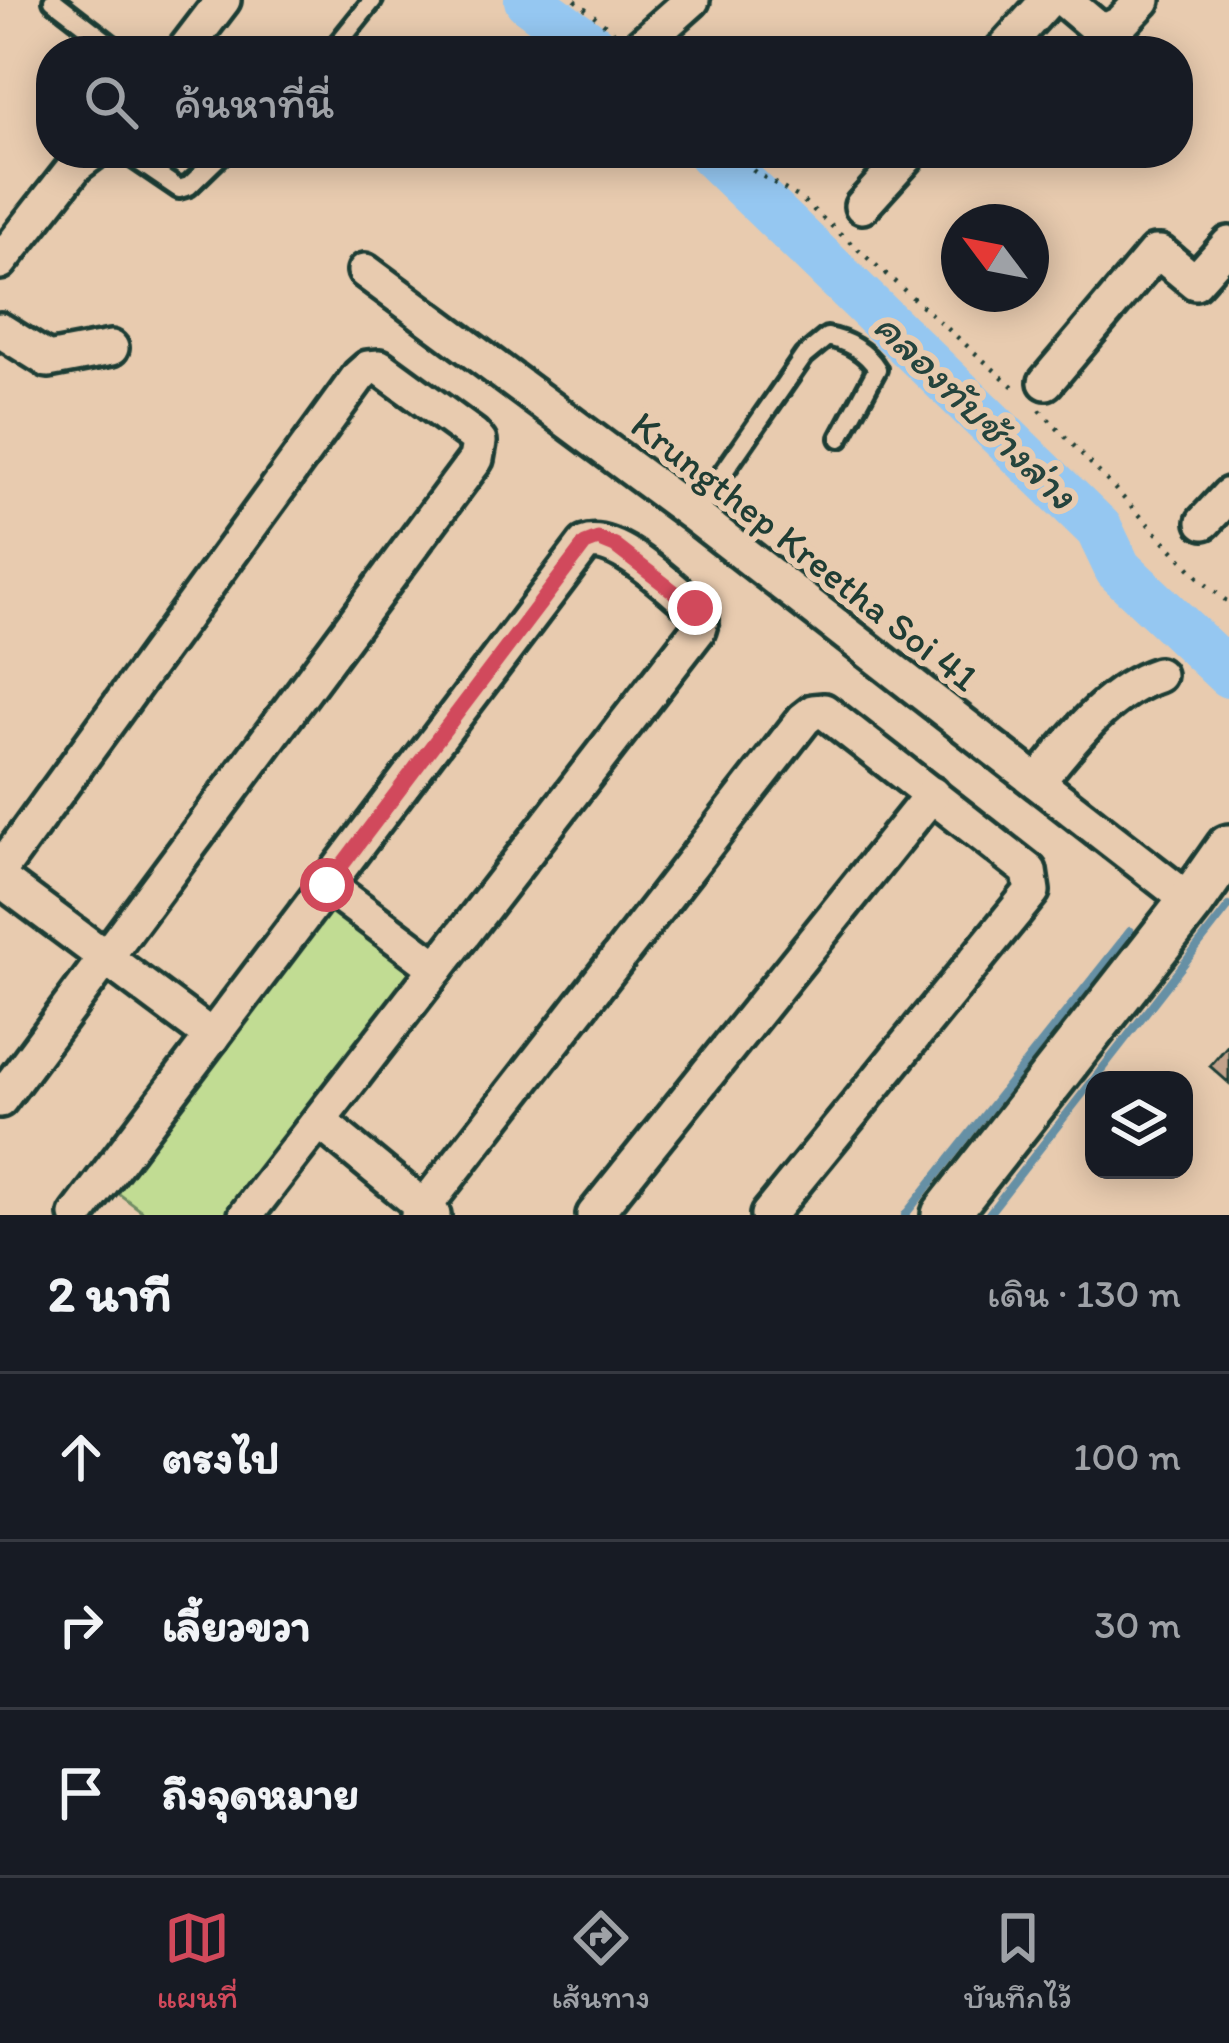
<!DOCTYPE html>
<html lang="th">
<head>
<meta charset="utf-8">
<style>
  :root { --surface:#171b24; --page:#20242c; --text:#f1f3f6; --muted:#9ea1a6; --line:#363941; --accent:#d1495b }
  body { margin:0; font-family:Itim,"Playpen Sans Thai",sans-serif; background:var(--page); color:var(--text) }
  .controls { position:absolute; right:36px; bottom:36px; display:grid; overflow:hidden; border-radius:24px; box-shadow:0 6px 30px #0003 }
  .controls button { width:108px; height:108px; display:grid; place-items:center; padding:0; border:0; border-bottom:3px solid var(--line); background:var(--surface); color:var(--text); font:60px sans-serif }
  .compass { position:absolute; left:941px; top:204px; width:108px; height:108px; border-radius:50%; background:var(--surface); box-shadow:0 6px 30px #0003; rotate:302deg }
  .stop { position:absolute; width:36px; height:36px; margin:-27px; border:9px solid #d1495b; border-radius:50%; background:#fff }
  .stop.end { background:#d1495b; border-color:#fff; box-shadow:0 3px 12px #0008 }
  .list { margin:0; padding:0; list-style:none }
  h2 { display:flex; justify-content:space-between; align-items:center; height:156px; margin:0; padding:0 48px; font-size:51px }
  h2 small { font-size:39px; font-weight:400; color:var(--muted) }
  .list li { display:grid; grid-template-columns:78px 1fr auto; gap:36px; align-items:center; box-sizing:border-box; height:168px; padding:0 48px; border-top:3px solid var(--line) }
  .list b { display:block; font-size:45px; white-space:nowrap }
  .list em { font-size:39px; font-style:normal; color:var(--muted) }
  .icon { flex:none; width:66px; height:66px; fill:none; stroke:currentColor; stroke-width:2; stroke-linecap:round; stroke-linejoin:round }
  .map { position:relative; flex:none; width:1229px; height:1215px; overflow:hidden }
  .search { position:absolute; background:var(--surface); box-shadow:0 6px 30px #0003; left:36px; right:36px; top:36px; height:132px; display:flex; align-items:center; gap:30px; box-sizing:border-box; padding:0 42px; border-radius:48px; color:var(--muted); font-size:45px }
  .sheet { height:660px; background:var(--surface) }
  nav { display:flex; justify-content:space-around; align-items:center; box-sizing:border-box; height:168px; border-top:3px solid var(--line); background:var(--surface); font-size:33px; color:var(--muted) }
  nav a { display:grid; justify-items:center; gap:6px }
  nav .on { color:var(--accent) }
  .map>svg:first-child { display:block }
  .green { fill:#c1dc93; stroke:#708c64; stroke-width:3 }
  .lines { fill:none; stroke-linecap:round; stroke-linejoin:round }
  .stream { stroke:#6690a5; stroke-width:8 }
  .river { stroke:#95c7f1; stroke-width:48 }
  .building { fill:#c2a28b; stroke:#1f3d34; stroke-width:3 }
  .service-casing { stroke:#1f3d34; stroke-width:26 }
  .minor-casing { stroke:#1f3d34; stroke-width:42 }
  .secondary-casing { stroke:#1f3d34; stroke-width:54 }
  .path { stroke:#1f3d34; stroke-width:4.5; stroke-dasharray:3 9; stroke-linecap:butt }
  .service { stroke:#e8cbaf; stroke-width:16 }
  .minor { stroke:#e8cbaf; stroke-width:33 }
  .secondary { stroke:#e8cbaf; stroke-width:45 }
  .route { stroke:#d1495b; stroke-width:15 }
  .labels { text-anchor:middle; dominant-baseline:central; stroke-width:12; stroke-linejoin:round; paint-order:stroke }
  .street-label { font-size:39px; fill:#1f3d34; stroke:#e8cbaf }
  .water-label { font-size:42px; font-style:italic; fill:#25443d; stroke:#e8cbaf }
</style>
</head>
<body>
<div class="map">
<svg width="1229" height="1215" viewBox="0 0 1229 1215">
  <rect width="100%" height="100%" fill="#e8cbaf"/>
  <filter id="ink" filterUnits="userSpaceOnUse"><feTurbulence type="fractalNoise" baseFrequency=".00833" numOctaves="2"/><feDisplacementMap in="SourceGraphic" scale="24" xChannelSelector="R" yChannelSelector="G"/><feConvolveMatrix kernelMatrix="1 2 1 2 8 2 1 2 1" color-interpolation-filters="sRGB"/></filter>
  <g filter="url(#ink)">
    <path class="green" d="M334,904L416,966L226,1215H147L115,1191Z"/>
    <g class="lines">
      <g class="stream">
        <path d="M905,1215L1130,931"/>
        <path d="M988,1215L1229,906"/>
      </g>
      <g class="river">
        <path d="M528,0L598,51"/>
        <path d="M711,153L1099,529L1118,569L1229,674"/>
      </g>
    </g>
    <path class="building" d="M1229,1044V1083L1210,1066Z"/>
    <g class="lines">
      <g class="service-casing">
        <g id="service">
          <path d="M53,0L119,51"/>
          <path d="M332,51L373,0"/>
          <path d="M126,153L179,189L189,186L223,153"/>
          <path d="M694,515L804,356L827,337C846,340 867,352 877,369L840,438"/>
        </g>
      </g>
      <g class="minor-casing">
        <g id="minor">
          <path d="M1064,0L1096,27L1107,30L1121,23L1143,0"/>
          <path d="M636,50L692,0"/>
          <path d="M184,51L223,0"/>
          <path d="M1002,51L1048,0"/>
          <path d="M862,206L910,153"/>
          <path d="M0,262L76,165L92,153"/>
          <path d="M365,271L694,515L1191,902"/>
          <path d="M0,330L48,360L111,348"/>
          <path d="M1046,382L1155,253H1160L1195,282L1229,244"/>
          <path d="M1204,522L1229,495"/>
          <path d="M1037,782C1071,742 1106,692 1158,675"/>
          <path d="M0,870L359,376L368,368L380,367L473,435L479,442L476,459L0,1100"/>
          <path d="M0,879L212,1037"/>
          <path d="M327,885L437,968"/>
          <path d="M319,1121L433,1215"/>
          <path d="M77,1215L585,544C616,533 670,588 695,608L701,620L698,630L246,1215"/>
          <path d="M418,1215L804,719L813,712L824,711L1029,871L1032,891L768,1215"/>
          <path d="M594,1215L932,794"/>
        </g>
      </g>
      <g class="secondary-casing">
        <path id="secondary" d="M945,1215L1191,902L1229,848"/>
      </g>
      <g class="path">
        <path d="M575,0L614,32"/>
        <path d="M736,153L755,172L800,198L1018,391"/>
        <path d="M1040,410L1203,582L1229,603"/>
      </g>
      <use href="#service" class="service"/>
      <use href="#minor" class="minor"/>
      <use href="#secondary" class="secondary"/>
    </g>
  </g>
  <g class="lines" filter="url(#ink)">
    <path class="route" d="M327,885L585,544L598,539L615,546L695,608"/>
  </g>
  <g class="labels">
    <g class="street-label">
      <text transform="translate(805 551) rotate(38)">Krungthep Kreetha Soi 41</text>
    </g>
    <g class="water-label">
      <text transform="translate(976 410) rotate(44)">คลองทับช้างล่าง</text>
    </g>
  </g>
</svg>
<div class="controls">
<button><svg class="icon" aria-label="layers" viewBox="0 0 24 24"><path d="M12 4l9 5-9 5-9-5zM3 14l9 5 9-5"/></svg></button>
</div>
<svg class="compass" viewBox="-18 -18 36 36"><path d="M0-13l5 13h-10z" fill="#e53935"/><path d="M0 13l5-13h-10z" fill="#9ea1a6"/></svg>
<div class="stop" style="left:327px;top:885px"></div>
<div class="stop end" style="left:695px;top:608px"></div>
<div class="search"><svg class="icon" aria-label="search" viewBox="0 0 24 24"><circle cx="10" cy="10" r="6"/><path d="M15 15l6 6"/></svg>ค้นหาที่นี่</div>
</div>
<section class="sheet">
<h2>2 นาที<small>เดิน · 130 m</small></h2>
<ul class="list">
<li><svg class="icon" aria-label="ahead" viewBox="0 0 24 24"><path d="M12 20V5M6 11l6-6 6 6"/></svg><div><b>ตรงไป</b></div><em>100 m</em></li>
<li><svg class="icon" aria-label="right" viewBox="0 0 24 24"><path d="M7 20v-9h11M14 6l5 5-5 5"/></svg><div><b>เลี้ยวขวา</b></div><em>30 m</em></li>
<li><svg class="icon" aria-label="arrive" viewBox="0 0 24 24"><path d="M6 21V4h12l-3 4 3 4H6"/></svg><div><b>ถึงจุดหมาย</b></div></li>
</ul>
</section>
<nav>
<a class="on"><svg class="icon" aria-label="map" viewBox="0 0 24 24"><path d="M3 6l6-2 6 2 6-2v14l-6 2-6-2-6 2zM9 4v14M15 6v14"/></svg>แผนที่</a>
<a><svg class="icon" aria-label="directions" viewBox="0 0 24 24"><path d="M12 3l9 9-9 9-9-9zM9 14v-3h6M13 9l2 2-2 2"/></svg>เส้นทาง</a>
<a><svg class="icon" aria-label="saved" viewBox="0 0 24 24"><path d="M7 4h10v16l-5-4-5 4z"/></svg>บันทึกไว้</a>
</nav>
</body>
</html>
